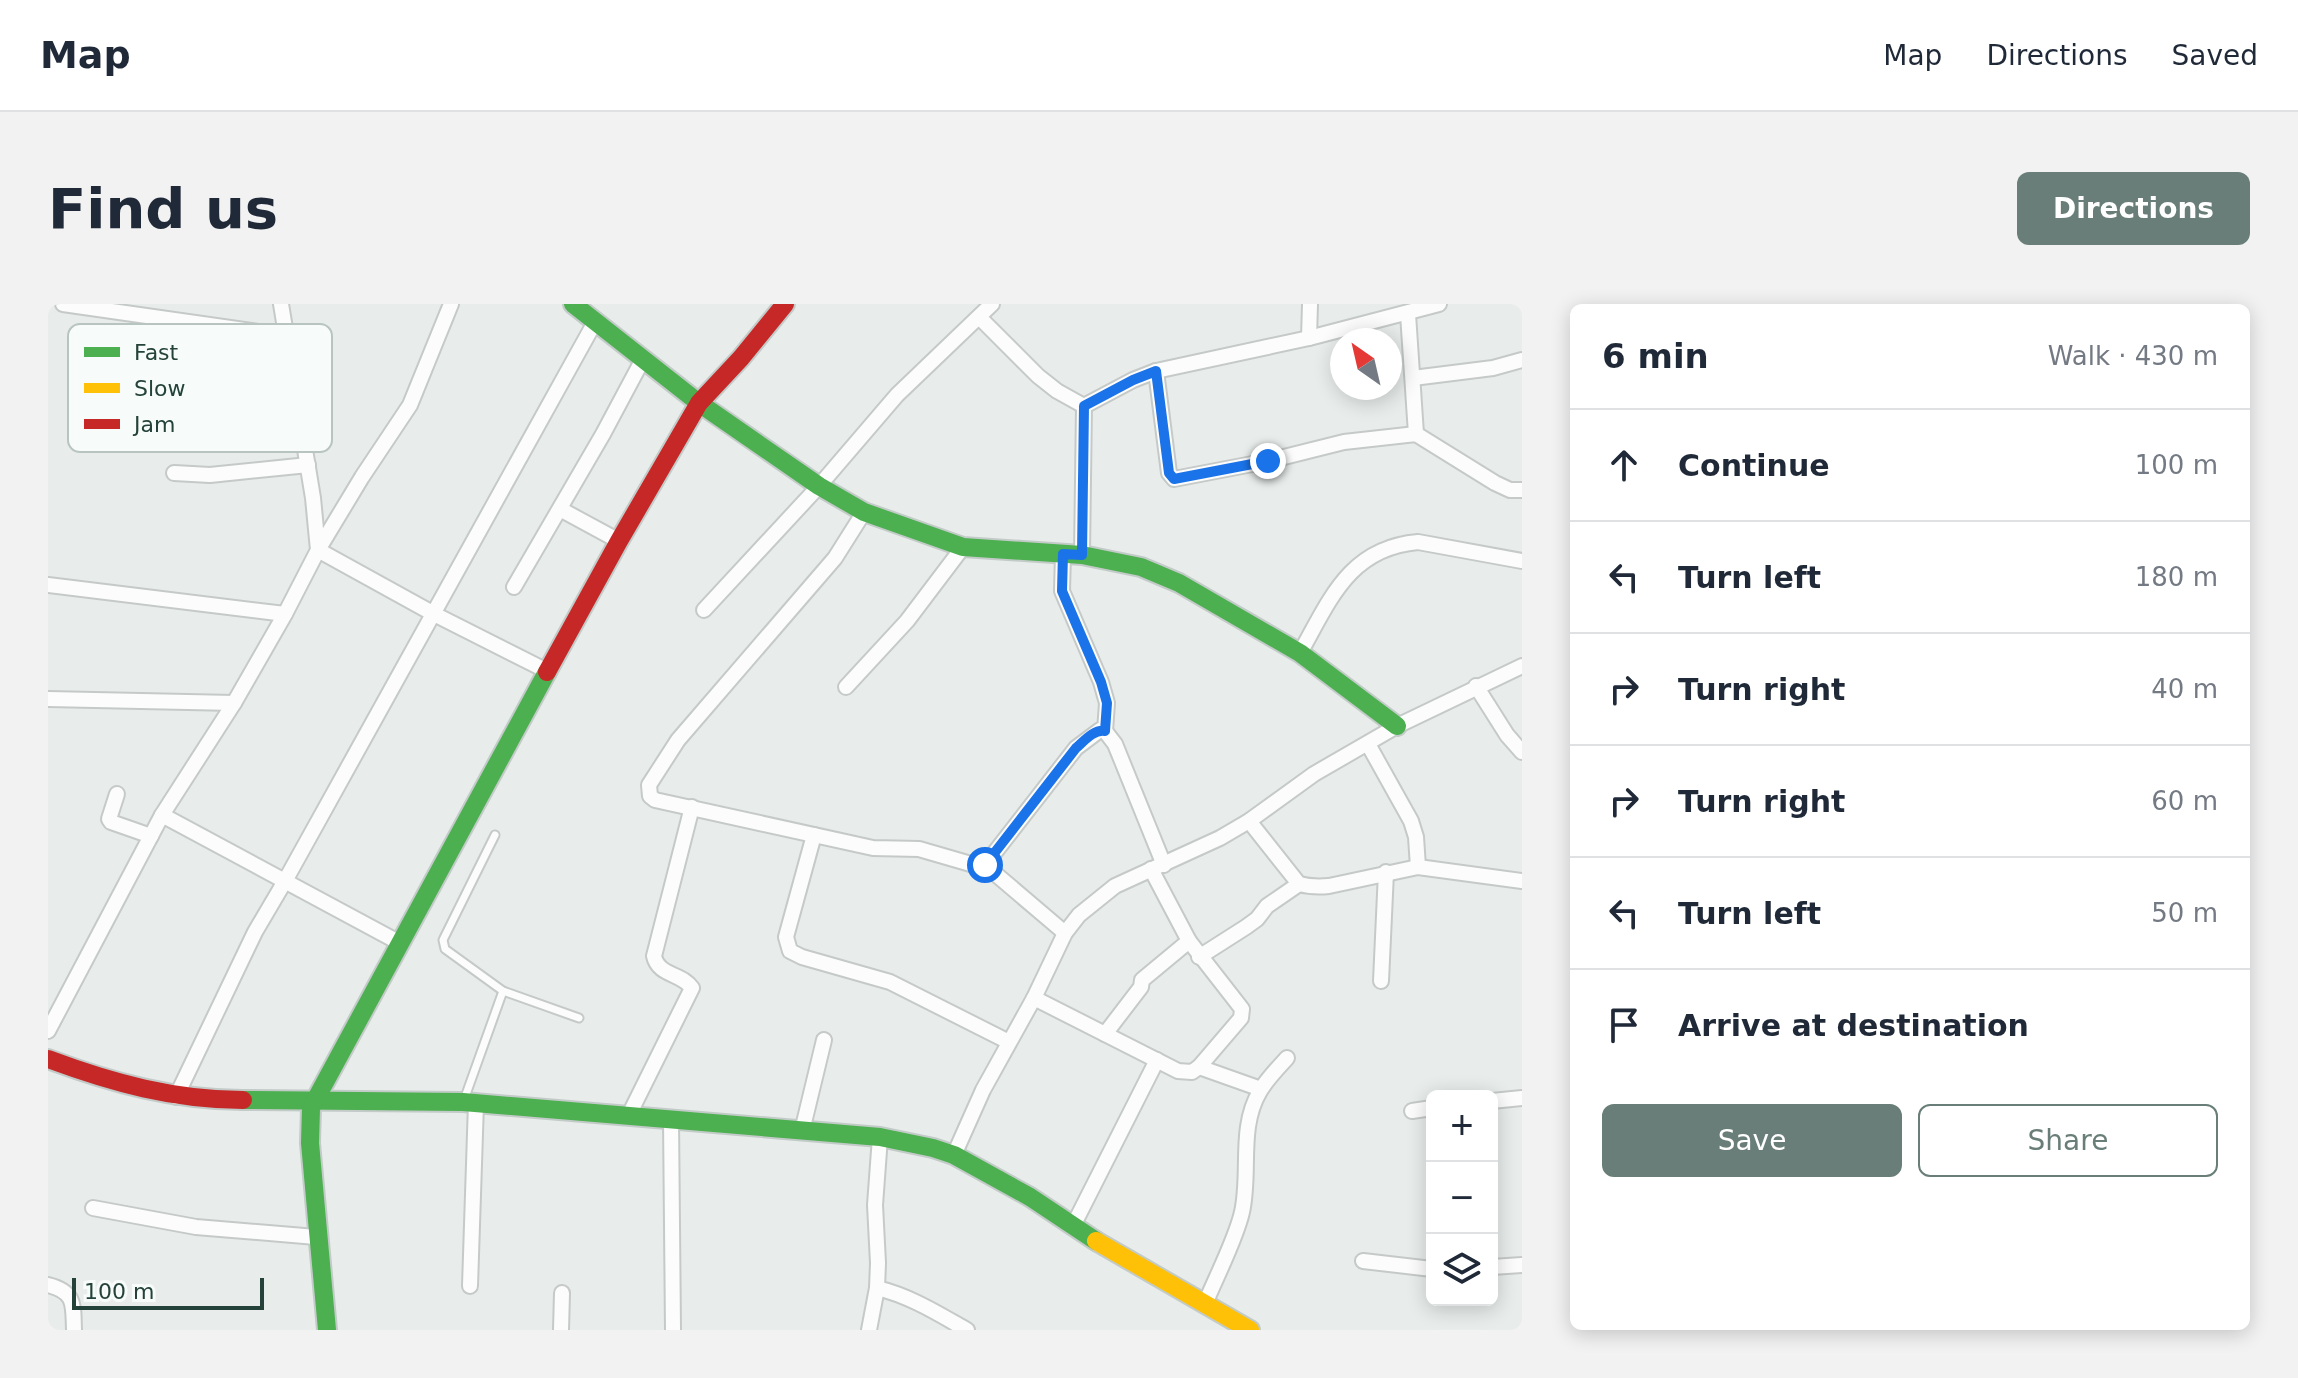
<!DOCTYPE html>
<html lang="en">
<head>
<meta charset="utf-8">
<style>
  :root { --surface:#fff; --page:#f2f2f3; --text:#1f2937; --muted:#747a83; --line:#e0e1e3; --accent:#697e78 }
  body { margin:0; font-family:"DejaVu Sans",sans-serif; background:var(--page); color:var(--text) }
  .controls { position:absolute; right:24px; bottom:24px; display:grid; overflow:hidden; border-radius:12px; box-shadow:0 4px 20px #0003 }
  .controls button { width:72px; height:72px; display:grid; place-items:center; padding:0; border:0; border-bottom:2px solid var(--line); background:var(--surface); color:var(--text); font:40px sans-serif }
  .compass { position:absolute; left:1282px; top:24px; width:72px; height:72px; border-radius:50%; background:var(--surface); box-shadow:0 4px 20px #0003; rotate:326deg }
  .scale { position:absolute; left:24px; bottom:20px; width:192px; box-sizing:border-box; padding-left:8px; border:4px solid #24423a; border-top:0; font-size:22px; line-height:28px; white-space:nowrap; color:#24423a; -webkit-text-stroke:6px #f7fbf9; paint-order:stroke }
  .stop { position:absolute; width:24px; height:24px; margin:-18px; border:6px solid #1a73e8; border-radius:50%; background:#fff }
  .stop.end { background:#1a73e8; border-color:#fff; box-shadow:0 2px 8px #0008 }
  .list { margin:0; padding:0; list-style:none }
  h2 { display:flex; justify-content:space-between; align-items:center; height:104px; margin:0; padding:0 32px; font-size:34px }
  h2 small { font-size:26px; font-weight:400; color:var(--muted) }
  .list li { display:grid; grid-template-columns:52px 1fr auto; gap:24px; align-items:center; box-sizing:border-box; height:112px; padding:0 32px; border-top:2px solid var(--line) }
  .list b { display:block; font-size:30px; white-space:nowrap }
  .list em { font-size:26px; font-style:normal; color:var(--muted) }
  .actions { display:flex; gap:16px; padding:24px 32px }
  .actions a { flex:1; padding:18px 0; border:2px solid var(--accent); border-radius:12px; text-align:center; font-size:28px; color:var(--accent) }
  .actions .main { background:var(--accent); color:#fff }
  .icon { flex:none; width:44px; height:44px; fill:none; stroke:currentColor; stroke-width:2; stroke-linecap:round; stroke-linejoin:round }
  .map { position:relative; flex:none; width:1474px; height:1026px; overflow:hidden; border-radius:12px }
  header { display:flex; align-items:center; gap:48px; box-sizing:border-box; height:112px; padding:0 40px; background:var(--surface); border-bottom:2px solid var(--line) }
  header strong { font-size:38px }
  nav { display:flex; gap:44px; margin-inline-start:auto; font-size:28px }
  .intro { display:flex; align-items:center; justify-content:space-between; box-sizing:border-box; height:192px; padding:0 48px }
  h1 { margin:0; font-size:56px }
  .button { padding:20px 36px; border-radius:12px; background:var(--accent); color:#fff; font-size:28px; font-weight:700 }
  main { display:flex; gap:48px; padding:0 48px }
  aside { flex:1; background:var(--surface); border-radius:12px; box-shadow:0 4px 20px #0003 }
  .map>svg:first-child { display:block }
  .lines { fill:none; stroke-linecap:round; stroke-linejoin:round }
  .lane-casing { stroke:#c5cac8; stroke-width:11 }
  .street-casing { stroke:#c5cac8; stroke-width:18 }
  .fast-casing { stroke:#c3cbc8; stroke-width:22 }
  .slow-casing { stroke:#c3cbc8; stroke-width:22 }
  .jam-casing { stroke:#c3cbc8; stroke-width:22 }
  .lane { stroke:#fcfcfc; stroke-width:7 }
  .street { stroke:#fcfcfc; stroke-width:14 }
  .fast { stroke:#4caf50; stroke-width:18 }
  .slow { stroke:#ffc107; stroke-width:18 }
  .jam { stroke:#c62828; stroke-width:18 }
  .route { stroke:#1a73e8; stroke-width:10 }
  .key { fill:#f7fbf9; stroke:#b8c4c0; stroke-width:2 }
  .key-label { font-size:22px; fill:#24423a }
</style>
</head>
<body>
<header>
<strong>Map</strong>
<nav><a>Map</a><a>Directions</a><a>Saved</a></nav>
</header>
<div class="intro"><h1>Find us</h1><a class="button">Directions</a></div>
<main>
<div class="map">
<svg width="1474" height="1026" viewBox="0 0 1474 1026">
  <rect width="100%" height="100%" fill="#e8edeb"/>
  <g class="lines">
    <g class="lane-casing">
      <g id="lane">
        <path d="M447,531L395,636L397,645L455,687L531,714"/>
        <path d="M416,796L455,687"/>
      </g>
    </g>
    <g class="street-casing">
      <g id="street">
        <path d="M15,0L238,32"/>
        <path d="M403,0L362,101L314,173L270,246L386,310L501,368"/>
        <path d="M1360,10L1368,130"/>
        <path d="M931,13L990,72L1009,87L1036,102"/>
        <path d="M1261,34L1262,0"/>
        <path d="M1108,67L1121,169L1126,175L1220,157L1296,138L1368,130L1447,179L1462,186H1474"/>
        <path d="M1365,74L1445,64L1474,56"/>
        <path d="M1036,102L1085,76L1108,67L1261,34L1391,0"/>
        <path d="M126,169L162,171L260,161"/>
        <path d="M512,205L571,237"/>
        <path d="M816,208L787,254L630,436L601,481L602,492L607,496L825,544L871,545L933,563L937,561L1017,629"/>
        <path d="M1015,250L1014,287L1053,378L1059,399L1057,427"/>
        <path d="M1034,251L1036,102"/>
        <path d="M0,281L237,310"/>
        <path d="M466,283L555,130L595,55"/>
        <path d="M656,306L771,182L849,91L944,0"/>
        <path d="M1252,349C1282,296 1301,244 1370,238L1474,257"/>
        <path d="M1428,382L1459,431L1474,448"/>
        <path d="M798,383L859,317L915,243"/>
        <path d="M0,395L186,399"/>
        <path d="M1320,440L1363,517L1368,533L1370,563"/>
        <path d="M69,490L61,515L63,518L103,532"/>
        <path d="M114,511L352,639"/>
        <path d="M1201,517L1251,580C1262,583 1270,583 1281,582L1370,563L1474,577"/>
        <path d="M766,531L738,633L742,647L754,653L842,678L961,738"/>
        <path d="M937,561L1028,444L1052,426L1057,427L1067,440L1116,561"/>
        <path d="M1151,653L1198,623L1209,615L1219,602L1251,580"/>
        <path d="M1333,677L1338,568"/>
        <path d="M986,694L1130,767L1144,768L1151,763L1193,714L1194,705L1141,637L1103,565"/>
        <path d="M0,727L114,511L186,399L237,310L270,246L265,194L233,0"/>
        <path d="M1057,730L1093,683L1094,676L1141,637"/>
        <path d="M1151,763L1213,785"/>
        <path d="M128,793L207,628L237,577L547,18"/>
        <path d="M1444,797L1474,794"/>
        <path d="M1364,807L1384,804"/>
        <path d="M581,811L644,684C634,669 610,672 606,652L644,503"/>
        <path d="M623,815L625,1026"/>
        <path d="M754,827L776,736"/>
        <path d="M906,851L935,786L986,694L1017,629L1031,611L1067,582L1172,534L1201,517L1266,470L1349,422L1474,362"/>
        <path d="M45,904L148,923L268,933"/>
        <path d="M1025,922L1109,756"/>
        <path d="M1315,957L1384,965"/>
        <path d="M1444,963L1474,961"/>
        <path d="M0,981C28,988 25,1001 26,1026"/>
        <path d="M422,982L428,799"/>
        <path d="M829,984C862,992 889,1009 919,1026"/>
        <path d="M1157,1000C1168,973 1188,935 1194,908C1203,868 1190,824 1212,787C1219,775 1230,764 1239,754"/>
        <path d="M513,1026L514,989"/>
        <path d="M821,1026L829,984L830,959L827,901L832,833"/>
      </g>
    </g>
    <g class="fast-casing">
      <g id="fast">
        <path d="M525,0L651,99L771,182L816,208L915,243L1034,251L1093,263L1131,279L1252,349L1349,422"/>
        <path d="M195,796L415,798L832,833L885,844L906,851L982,893L1048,937"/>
        <path d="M279,1026L262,839L263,804L499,368"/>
      </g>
    </g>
    <g class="slow-casing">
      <path id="slow" d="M1048,937L1202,1026"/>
    </g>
    <g class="jam-casing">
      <g id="jam">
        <path d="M499,368L571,237L651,99L693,54L737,0"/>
        <path d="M0,755C64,779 127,796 195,796"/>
      </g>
    </g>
    <use href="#lane" class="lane"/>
    <use href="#street" class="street"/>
    <use href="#fast" class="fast"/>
    <use href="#slow" class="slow"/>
    <use href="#jam" class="jam"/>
  </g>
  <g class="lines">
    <path class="route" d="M937,561L1028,444C1036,437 1046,425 1057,427L1059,399L1053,378L1014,287L1015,250L1034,251L1036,102L1085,76L1108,67L1121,169L1126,175L1220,157"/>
  </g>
  <rect x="20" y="20" width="264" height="128" rx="12" class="key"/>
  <rect x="36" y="43" width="36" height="10" fill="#4caf50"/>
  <rect x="36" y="79" width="36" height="10" fill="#ffc107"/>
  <rect x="36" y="115" width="36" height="10" fill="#c62828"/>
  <g class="key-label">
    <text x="86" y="56">Fast</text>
    <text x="86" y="92">Slow</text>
    <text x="86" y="128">Jam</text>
  </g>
</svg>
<div class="controls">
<button>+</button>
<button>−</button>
<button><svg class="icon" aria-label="layers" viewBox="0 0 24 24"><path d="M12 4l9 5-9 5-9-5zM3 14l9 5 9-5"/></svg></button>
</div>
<svg class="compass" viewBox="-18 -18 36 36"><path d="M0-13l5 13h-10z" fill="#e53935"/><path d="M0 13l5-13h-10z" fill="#747a83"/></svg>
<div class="scale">100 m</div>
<div class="stop" style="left:937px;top:561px"></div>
<div class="stop end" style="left:1220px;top:157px"></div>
</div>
<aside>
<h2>6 min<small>Walk · 430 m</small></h2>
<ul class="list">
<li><svg class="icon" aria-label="ahead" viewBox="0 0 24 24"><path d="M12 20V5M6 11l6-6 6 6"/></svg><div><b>Continue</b></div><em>100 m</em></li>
<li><svg class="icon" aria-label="left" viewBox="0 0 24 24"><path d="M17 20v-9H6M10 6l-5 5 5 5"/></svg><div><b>Turn left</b></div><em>180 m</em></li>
<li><svg class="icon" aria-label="right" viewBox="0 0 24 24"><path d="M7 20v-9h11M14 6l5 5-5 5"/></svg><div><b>Turn right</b></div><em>40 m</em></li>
<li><svg class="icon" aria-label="right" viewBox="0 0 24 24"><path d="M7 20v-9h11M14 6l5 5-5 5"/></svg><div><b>Turn right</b></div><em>60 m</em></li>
<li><svg class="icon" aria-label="left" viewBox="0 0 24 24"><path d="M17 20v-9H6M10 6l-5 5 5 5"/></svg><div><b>Turn left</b></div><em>50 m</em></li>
<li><svg class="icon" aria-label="arrive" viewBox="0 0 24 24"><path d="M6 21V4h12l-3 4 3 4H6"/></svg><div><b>Arrive at destination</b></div></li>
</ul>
<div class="actions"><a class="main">Save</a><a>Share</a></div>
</aside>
</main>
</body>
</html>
